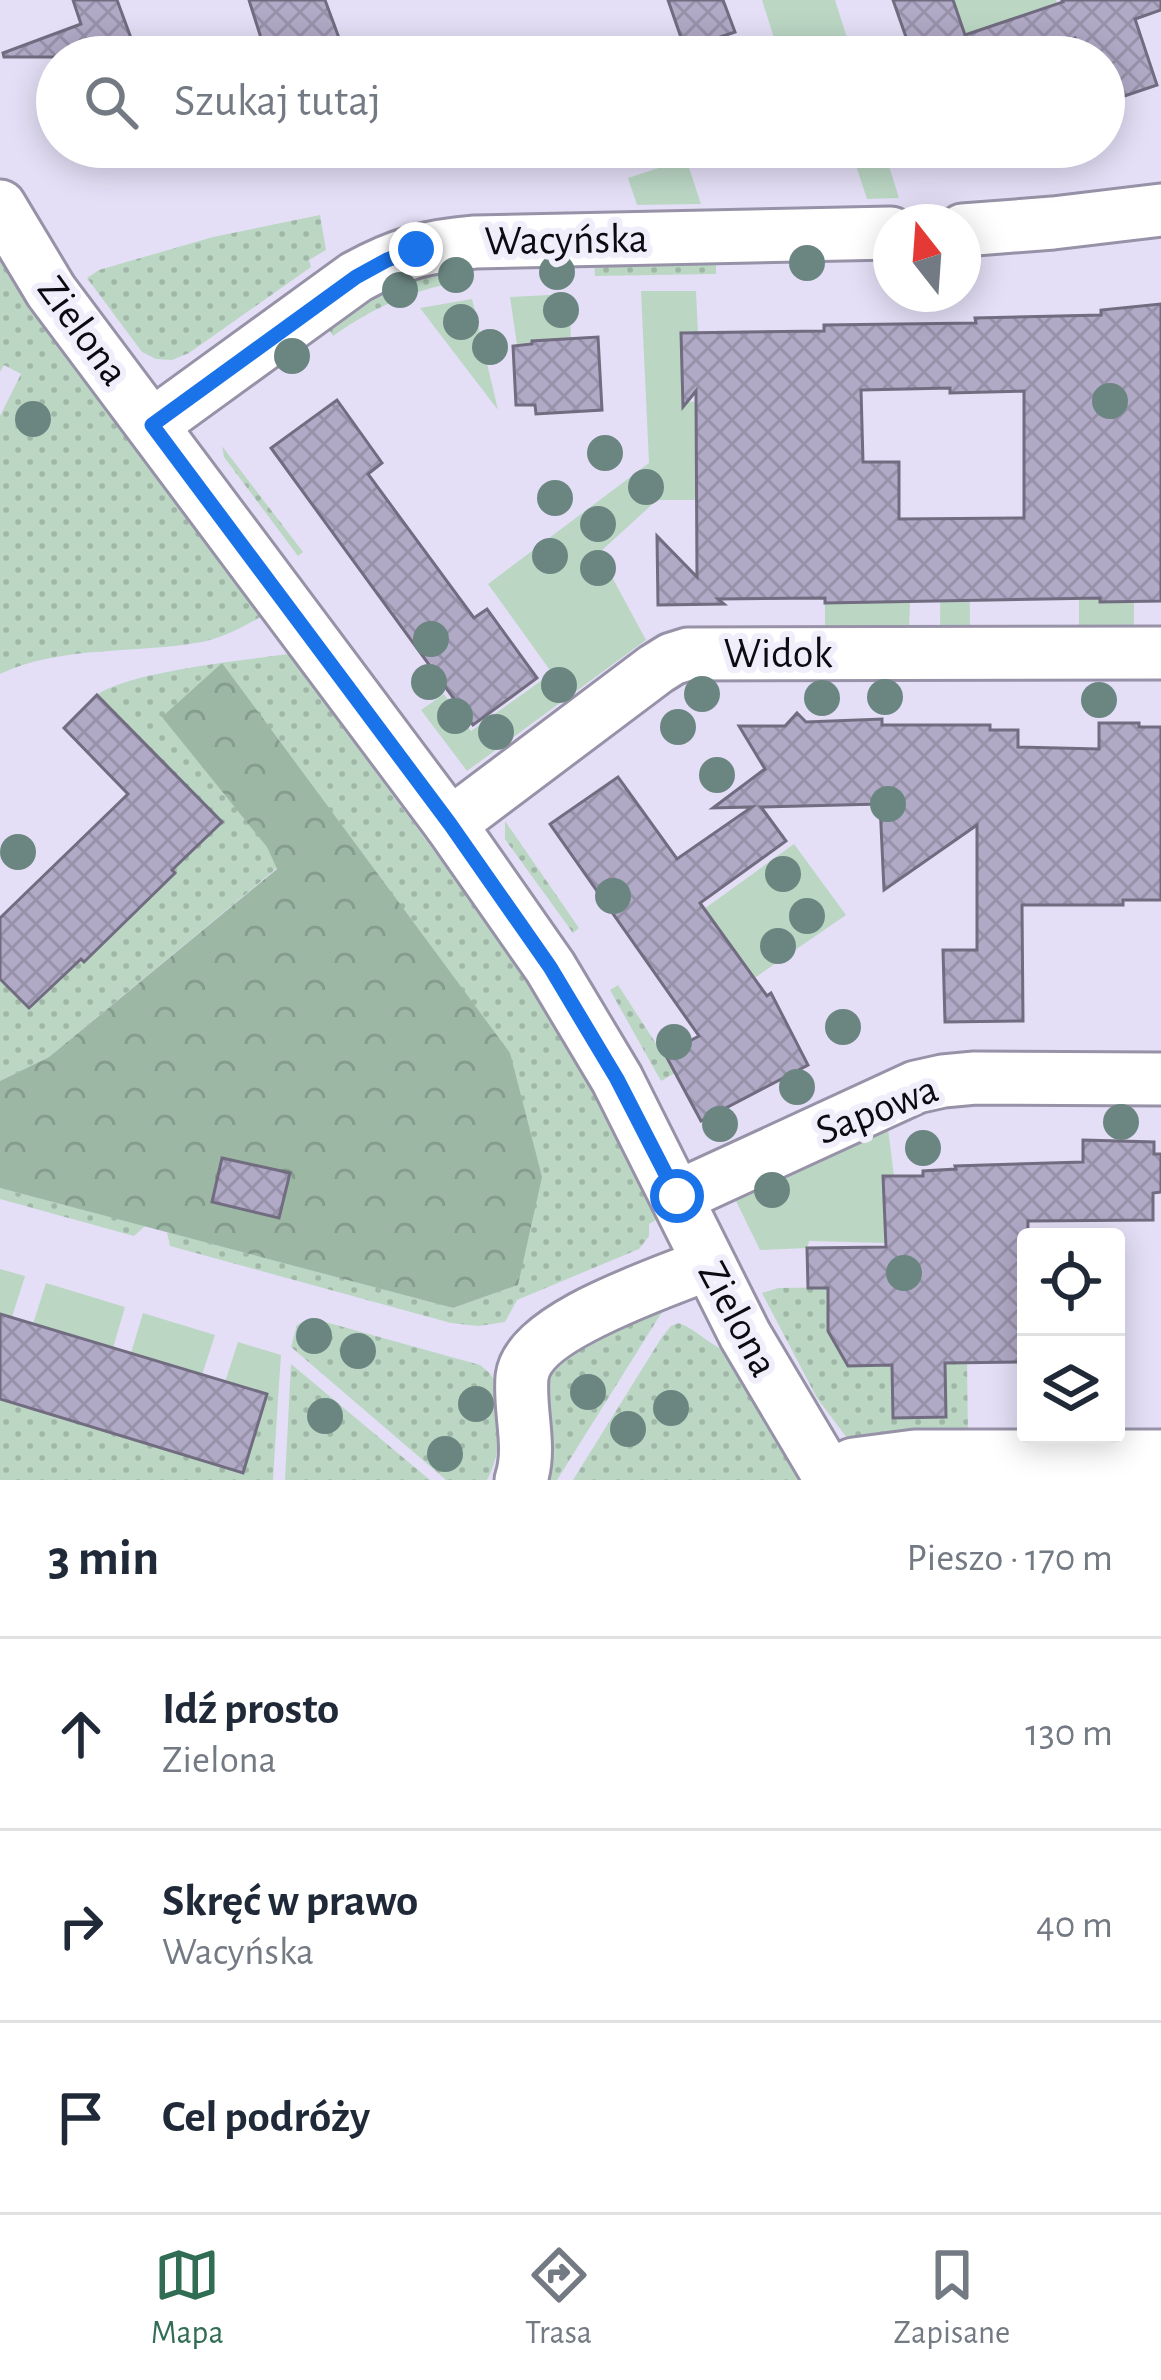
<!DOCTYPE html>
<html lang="pl">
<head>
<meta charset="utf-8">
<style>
  :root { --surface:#fff; --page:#f2f2f3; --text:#1f2937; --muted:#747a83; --line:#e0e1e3; --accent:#316c55 }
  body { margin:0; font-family:"Alegreya Sans",sans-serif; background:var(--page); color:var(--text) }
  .controls { position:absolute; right:36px; bottom:36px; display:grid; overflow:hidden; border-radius:12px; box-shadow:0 6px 30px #0003 }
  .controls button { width:108px; height:108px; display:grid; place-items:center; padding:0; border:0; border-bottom:3px solid var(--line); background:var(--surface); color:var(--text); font:60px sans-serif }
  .compass { position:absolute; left:873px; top:204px; width:108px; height:108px; border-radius:50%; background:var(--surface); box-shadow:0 6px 30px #0003; rotate:343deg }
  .stop { position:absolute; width:36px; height:36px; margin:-27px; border:9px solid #1a73e8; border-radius:50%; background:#fff }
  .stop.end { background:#1a73e8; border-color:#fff; box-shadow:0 3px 12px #0008 }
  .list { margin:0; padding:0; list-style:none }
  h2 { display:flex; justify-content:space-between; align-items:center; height:156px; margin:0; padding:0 48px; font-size:51px }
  h2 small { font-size:39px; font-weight:400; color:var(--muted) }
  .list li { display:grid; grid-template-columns:78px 1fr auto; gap:36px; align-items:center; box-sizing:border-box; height:192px; padding:0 48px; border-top:3px solid var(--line) }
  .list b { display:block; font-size:45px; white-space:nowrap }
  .list p { margin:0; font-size:39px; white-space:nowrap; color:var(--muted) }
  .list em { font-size:39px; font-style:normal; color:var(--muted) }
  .icon { flex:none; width:66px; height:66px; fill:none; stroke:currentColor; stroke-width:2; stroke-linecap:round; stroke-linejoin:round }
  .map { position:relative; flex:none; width:1161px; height:1480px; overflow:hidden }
  .search { position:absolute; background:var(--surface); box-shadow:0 6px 30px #0003; left:36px; right:36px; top:36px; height:132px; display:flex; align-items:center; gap:30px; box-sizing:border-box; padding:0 42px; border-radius:66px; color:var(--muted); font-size:45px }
  .sheet { height:732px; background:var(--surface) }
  nav { display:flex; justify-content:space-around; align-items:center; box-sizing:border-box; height:168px; border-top:3px solid var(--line); background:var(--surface); font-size:33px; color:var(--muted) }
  nav a { display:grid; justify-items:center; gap:6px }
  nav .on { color:var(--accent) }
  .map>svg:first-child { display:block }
  .grass { fill:url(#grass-dots); fill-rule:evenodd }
  .forest { fill:url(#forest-crowns) }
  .green { fill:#bbd7c4 }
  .building { fill:url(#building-cross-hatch); stroke:#716c80; stroke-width:3; fill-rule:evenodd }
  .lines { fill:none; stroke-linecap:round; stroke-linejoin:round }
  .minor-casing { stroke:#9792a7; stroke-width:57 }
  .minor { stroke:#fff; stroke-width:51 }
  .tree { fill:#6b8681 }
  .route { stroke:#1a73e8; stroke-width:15 }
  .labels { text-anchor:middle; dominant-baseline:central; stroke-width:12; stroke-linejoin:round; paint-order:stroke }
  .street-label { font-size:42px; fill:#0d0b12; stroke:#f1eefc }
</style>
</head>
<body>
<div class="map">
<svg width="1161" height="1480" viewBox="0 0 1161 1480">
  <defs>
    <pattern id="grass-dots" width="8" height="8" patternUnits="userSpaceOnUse" patternTransform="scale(3)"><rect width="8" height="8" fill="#bbd7c4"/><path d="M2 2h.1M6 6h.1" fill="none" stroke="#a0b7a7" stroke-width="1.8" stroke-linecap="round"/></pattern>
    <pattern id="forest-crowns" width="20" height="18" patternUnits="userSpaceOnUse" patternTransform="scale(3)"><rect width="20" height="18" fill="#9cb8a5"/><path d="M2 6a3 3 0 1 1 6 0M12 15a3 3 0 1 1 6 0" fill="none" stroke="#859d8d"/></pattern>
    <pattern id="building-cross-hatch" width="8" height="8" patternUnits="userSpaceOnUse" patternTransform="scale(3)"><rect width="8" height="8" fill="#b1aac7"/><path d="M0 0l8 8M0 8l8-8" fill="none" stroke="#9791aa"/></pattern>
  </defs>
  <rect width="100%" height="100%" fill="#e4dff6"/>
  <g class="grass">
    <path d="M320,215L326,250L309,260L311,267L189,353L172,360L156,359L142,352L87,278L99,270L213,237Z"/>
    <path d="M0,250L31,303L262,616C244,627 222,638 202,642C136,654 61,645 0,674V416L21,374L4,365L0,372Z"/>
    <path d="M716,260V274L595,276L594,263Z"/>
    <path d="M468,267V281C418,287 374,307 333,336L325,323C377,291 407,277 468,267Z"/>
    <path d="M222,446L303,552L298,556L224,457Z"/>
    <path d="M288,654L518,964L592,1086L659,1218L649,1224V1236L639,1249L517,1300L505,1322L478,1326L451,1323L170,1246L167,1232L453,1308L518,1285L267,847L277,868L49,1057L0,1081V979L29,1008L81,959L85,961L175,874L172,870L222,822L97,695C127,672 245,660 288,654Z"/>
    <path d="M505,821L579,928L573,933L505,839Z"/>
    <path d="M618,985L675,1073L661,1081L610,990Z"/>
    <path d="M0,1188L145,1226L134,1236L0,1199Z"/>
    <path d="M966,1285L968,1436L850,1442L817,1398L762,1293L778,1288ZM828,1312L945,1322L946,1417H893L892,1365L848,1366L828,1332Z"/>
    <path d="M662,1312L557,1480H550L547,1390L553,1370L589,1335Z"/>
    <path d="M311,1318L480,1365C487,1371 490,1372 494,1380C506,1403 500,1459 487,1480H446L291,1347L297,1325Z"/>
    <path d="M679,1323C698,1330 708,1345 729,1352L800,1480H573L662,1337L671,1326Z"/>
    <path d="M291,1364L430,1480H285Z"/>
    <path d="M267,1394L278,1399L273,1480H0V1399L242,1473Z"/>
  </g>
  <path class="forest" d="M222,663L510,1053L542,1177L518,1285L453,1308L0,1188V1081L49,1057L277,869L267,847L162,717Z"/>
  <g class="green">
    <path d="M762,0H835L853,57H780Z"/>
    <path d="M953,0H1056L1057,4L965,35Z"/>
    <path d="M850,147H883L899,198L867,199Z"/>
    <path d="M686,159L701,204L637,205L628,178Z"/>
    <path d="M641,291H696L698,333L681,334L683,402L768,400L697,500H657L599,553L646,640L467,771L421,710L444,694L471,731L552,673L488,584L649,463Z"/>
    <path d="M569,294L571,339L532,341V345H517L510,297Z"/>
    <path d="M472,299L498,410L420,308Z"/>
    <path d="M941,519H969L970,628L940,629Z"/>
    <path d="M1079,576L1134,601V625L1079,627Z"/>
    <path d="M825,603H910L909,629L825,630Z"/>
    <path d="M794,844L846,915L753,979L704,909Z"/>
    <path d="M888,1129L894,1176H883L885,1243L809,1241L807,1248L760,1250L735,1199Z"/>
    <path d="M0,1269L25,1276L12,1317L0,1313Z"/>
    <path d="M46,1283L125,1307L113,1348L33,1324Z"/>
    <path d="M143,1313L215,1335L202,1375L131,1353Z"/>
    <path d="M238,1342L281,1355L278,1399L225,1382Z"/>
  </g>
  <g class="building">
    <path d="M73,0H117L138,57H4L3,53L81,24Z"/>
    <path d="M249,0H325L346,57H267Z"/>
    <path d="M668,0H723L735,32L685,49Z"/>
    <path d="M893,0H953L965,35L1063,2L1062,0H1161V10L1135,19L1157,85L1104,103V57H1081L1075,38L1019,57H913Z"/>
    <path d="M1161,304V601L1100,602V598L825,603V598L718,599L724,604L658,605L657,536L697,577L696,391L683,407L681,333L824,331V325L976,323L975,318L1101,315V310ZM950,388V393L1024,391V518L899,519V462H863L861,390Z"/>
    <path d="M598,337L602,410L536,414L535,405H516L513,346L532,344V341Z"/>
    <path d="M337,400L382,463L368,474L474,618L487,609L537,678L473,725L271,448Z"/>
    <path d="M97,695L222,822L172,870L175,873L84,962L81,959L29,1008L0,979V918L128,794L64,728Z"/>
    <path d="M797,713L806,722L882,719V725H990V730H1018V747L1099,749V723H1139V727H1161V900H1123V905H1022L1023,1021L945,1022L943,950H977V825L884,890L880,804L761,807L786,841L700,903L767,996L771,993L808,1065L701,1121L665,1054L699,1036L550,824L618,777L677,859L752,807L713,808L765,769L739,726H785Z"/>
    <path d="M1083,1140L1154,1142V1154H1161V1192L1153,1193V1220L1028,1221L1026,1362L945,1363L946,1417L893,1418L892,1365L848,1366L828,1331V1288H808L807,1248L886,1247L883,1176H923V1171L956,1169L955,1166L1083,1162Z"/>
    <path d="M222,1158L290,1173L279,1218L212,1202Z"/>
    <path d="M0,1314L267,1394L243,1473L0,1399Z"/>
  </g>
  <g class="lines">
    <g class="minor-casing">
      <g id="minor">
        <path d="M0,206L51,291L450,824L550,967L617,1079L745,1335L831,1480"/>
        <path d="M963,230L1053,223L1161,210"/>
        <path d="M152,425L356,277C398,254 427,246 475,242L891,233"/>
        <path d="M450,824L656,669L672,659L688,654L1161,653"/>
        <path d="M677,1197L916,1087L943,1081L975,1078L1161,1079"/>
        <path d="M828,1476L854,1464L915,1456H1161"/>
        <path d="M521,1480C532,1447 519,1412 522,1377C528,1325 663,1283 708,1264"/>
      </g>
    </g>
    <use href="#minor" class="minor"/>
  </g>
  <g class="tree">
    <circle cx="807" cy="263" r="18"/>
    <circle cx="557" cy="272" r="18"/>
    <circle cx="456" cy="275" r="18"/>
    <circle cx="400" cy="290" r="18"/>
    <circle cx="561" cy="310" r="18"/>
    <circle cx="461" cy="322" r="18"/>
    <circle cx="490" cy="347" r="18"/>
    <circle cx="292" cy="356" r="18"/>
    <circle cx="1110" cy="401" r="18"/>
    <circle cx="33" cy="419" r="18"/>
    <circle cx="605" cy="453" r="18"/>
    <circle cx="646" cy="487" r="18"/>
    <circle cx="555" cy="498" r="18"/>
    <circle cx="598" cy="524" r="18"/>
    <circle cx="550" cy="556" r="18"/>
    <circle cx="598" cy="568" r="18"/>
    <circle cx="431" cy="639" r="18"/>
    <circle cx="429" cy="682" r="18"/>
    <circle cx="559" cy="685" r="18"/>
    <circle cx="702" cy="694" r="18"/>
    <circle cx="885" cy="697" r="18"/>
    <circle cx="822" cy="698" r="18"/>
    <circle cx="1099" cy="700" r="18"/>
    <circle cx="455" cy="716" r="18"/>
    <circle cx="678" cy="727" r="18"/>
    <circle cx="496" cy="732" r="18"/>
    <circle cx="717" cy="775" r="18"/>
    <circle cx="888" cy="804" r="18"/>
    <circle cx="18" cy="852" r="18"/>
    <circle cx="783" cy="874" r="18"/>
    <circle cx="613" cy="896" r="18"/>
    <circle cx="807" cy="916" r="18"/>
    <circle cx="778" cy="946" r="18"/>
    <circle cx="843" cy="1027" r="18"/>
    <circle cx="674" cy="1042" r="18"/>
    <circle cx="797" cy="1087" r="18"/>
    <circle cx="1121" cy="1122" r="18"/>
    <circle cx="720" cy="1124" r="18"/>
    <circle cx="923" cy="1148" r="18"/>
    <circle cx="772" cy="1190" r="18"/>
    <circle cx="904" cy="1273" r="18"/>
    <circle cx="314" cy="1336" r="18"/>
    <circle cx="358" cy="1351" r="18"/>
    <circle cx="588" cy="1392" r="18"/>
    <circle cx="476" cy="1404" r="18"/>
    <circle cx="671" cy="1408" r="18"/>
    <circle cx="325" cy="1416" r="18"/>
    <circle cx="628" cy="1429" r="18"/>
    <circle cx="445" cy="1454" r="18"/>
  </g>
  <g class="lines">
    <path class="route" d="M416,249L387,260L356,277L152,425L450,824L550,967L617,1079L677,1196"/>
  </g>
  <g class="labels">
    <g class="street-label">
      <text transform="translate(566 240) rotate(-1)">Wacyńska</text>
      <text transform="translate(83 331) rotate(54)">Zielona</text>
      <text x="778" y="654">Widok</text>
      <text transform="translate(877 1110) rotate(-21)">Sapowa</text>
      <text transform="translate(738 1319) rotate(62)">Zielona</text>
    </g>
  </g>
</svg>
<div class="controls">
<button><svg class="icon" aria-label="locate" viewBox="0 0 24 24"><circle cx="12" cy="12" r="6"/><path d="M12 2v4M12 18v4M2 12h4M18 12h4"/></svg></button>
<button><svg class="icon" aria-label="layers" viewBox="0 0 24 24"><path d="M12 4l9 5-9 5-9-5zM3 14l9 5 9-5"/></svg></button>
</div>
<svg class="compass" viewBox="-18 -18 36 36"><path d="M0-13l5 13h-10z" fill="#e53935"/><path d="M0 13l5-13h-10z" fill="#747a83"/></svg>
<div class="stop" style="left:677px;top:1196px"></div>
<div class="stop end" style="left:416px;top:249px"></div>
<div class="search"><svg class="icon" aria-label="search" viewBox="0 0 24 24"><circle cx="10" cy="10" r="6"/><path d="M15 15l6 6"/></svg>Szukaj tutaj</div>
</div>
<section class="sheet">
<h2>3 min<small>Pieszo · 170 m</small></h2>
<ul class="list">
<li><svg class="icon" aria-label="ahead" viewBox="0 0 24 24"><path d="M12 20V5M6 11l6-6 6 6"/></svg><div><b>Idź prosto</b><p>Zielona</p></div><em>130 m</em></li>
<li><svg class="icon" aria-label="right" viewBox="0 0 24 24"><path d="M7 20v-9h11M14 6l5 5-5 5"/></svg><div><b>Skręć w prawo</b><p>Wacyńska</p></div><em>40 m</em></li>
<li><svg class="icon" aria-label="arrive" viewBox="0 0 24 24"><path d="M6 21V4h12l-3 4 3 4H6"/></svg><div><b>Cel podróży</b></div></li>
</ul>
</section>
<nav>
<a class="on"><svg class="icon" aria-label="map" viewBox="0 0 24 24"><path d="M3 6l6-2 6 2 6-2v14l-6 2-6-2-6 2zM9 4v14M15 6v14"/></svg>Mapa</a>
<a><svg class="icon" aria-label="directions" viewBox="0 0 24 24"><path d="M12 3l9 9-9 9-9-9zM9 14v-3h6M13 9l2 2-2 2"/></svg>Trasa</a>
<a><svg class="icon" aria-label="saved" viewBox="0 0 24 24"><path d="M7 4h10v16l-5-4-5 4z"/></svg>Zapisane</a>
</nav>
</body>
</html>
